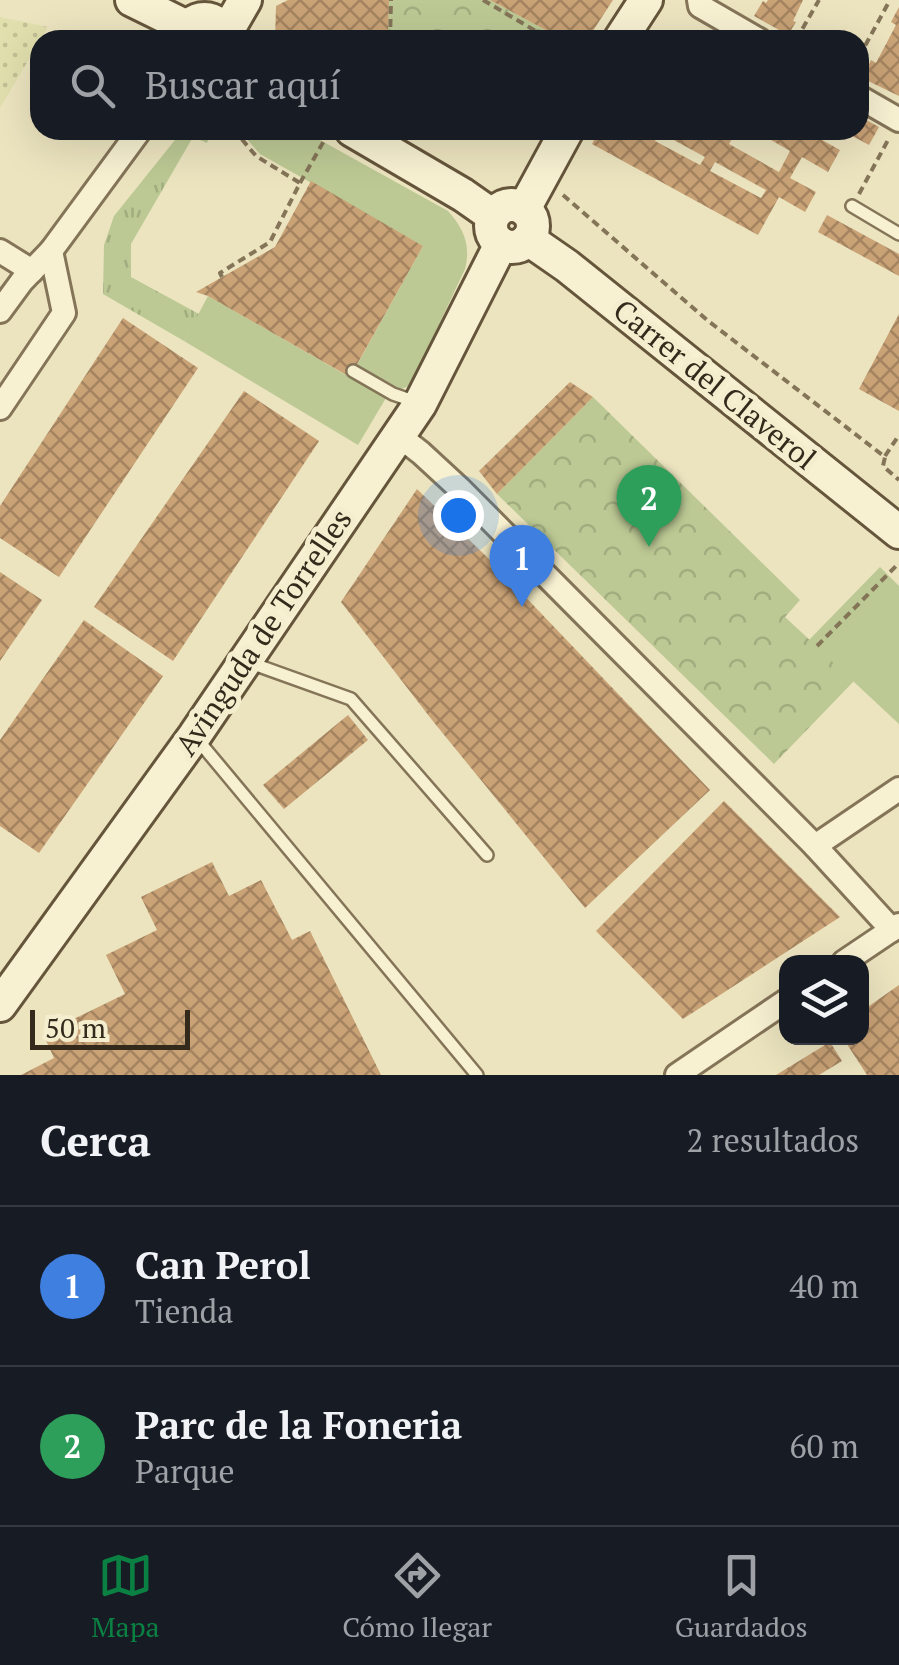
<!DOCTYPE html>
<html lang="es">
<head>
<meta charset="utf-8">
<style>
  :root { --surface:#171b24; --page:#242831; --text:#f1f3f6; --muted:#9ea1a6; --line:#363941; --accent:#0b8043 }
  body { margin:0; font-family:"PT Serif",serif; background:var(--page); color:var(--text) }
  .controls { position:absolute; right:30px; bottom:30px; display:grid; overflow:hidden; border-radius:20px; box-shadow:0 10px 40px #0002 }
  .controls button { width:90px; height:90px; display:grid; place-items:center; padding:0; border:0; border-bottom:2px solid var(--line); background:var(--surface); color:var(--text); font:50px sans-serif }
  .scale { position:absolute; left:30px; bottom:25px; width:160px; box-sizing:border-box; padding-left:10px; border:5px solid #342a1c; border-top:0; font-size:28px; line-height:35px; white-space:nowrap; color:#342a1c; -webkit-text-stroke:8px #f4edce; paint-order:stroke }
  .you { position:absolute; left:458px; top:515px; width:35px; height:35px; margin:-25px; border:8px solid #fff; border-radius:50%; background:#1a73e8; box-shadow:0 0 0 15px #1a73e833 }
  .badge { display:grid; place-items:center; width:65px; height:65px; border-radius:50%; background:var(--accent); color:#fff; font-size:32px; font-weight:700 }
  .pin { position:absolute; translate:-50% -82px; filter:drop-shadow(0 2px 5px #0008) }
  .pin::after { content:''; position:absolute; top:52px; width:35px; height:30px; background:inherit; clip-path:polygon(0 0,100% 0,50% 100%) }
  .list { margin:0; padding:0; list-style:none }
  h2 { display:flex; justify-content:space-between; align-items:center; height:130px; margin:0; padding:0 40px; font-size:42px }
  h2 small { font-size:32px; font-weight:400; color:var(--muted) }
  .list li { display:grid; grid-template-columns:65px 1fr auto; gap:30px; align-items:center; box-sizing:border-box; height:160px; padding:0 40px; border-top:2px solid var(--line) }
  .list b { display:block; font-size:38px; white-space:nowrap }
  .list p { margin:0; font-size:32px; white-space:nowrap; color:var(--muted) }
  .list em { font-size:32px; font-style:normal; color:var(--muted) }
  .icon { flex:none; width:55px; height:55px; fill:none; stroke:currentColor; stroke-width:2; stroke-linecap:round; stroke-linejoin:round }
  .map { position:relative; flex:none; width:899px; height:1075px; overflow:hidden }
  .search { position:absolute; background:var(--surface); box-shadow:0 10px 40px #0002; left:30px; right:30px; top:30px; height:110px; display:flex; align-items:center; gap:25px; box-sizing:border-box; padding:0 35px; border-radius:30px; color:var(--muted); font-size:38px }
  .sheet { height:450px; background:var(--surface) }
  nav { display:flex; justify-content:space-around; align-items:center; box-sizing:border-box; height:140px; border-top:2px solid var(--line); background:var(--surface); font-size:28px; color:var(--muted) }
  nav a { display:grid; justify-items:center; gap:5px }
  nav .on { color:var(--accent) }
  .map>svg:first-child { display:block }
  .farmland { fill:url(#farmland-dots) }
  .grass { fill:url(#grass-tufts) }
  .park { fill:url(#park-crowns) }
  .garden { fill:#bcc994 }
  .building { fill:url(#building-cross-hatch); fill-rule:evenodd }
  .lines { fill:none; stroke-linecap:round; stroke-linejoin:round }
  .lane-casing { stroke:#847458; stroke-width:16 }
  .street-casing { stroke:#847458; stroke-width:28 }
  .secondary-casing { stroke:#65553b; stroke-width:38 }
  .path { stroke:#847458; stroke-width:4; stroke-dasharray:8 5; stroke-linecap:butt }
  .lane { stroke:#f7f0d1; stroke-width:11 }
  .street { stroke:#f7f0d1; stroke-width:22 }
  .secondary { stroke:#f7f0d1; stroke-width:32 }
  .labels { text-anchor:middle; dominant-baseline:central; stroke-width:10; stroke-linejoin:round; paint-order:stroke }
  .street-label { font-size:30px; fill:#342a1c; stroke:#f4edce }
</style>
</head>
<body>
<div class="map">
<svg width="899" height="1075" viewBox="0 0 899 1075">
  <defs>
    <pattern id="farmland-dots" width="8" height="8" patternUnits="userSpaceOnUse" patternTransform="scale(2.5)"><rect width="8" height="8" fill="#e1dfad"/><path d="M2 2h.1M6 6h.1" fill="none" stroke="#c2c094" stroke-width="1.8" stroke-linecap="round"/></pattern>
    <pattern id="grass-tufts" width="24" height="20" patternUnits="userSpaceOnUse" patternTransform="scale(2.5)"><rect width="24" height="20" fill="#bcc994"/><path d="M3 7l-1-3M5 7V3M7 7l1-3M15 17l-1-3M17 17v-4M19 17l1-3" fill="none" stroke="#a2ad7f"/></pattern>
    <pattern id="park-crowns" width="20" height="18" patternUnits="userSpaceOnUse" patternTransform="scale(2.5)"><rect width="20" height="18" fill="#bcc994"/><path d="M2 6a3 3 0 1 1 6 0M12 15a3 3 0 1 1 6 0" fill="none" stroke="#a2ad7f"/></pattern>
    <pattern id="building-cross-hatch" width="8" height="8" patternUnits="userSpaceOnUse" patternTransform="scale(2.5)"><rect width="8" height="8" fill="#c9a276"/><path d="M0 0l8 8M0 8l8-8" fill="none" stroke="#a48460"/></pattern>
  </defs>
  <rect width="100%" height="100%" fill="#ece4bf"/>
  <path class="farmland" d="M0,17L48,27L0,108Z"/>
  <path class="grass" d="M183,130H207L210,135L207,143L193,137L131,244V277L199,314L184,341L103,294L104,245L114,216Z"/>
  <g class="park">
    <path d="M389,0H490L564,40H388Z"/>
    <path d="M593,397L800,600L785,617L854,681L774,764L497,494Z"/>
  </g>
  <g class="garden">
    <path d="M239,130H302L448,211C464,229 471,245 465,269L410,386L401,389L357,365L423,246L260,154Z"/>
    <path d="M208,296L386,398L358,445L184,341Z"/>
    <path d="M880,567L899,586V724L809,640Z"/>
  </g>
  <g class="building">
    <path d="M288,0H389L388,40H275L276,6Z"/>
    <path d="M490,0H613L587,40H564Z"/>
    <path d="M768,0H803L793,21L796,22L788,35L754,16L763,1L766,3Z"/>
    <path d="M899,7V96L862,78L871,60L876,63L896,25L891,22Z"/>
    <path d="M859,116L879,127L869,145L841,130H859Z"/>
    <path d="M599,130H636L643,134L645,130H702L716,137L721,130H737L729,144L779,172L790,151L754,130H804L840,150L828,172L802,157L790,178L816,192L805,212L779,197L758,235L592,144ZM659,132L705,157L700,165L655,141ZM715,162L766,190L761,198L710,171Z"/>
    <path d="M311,181L423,246L350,377L208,296L196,292L275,247Z"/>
    <path d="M827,215L899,254V276L818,232Z"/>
    <path d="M899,314V411L859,389Z"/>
    <path d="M123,318L198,368L59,577L0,538V506Z"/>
    <path d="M570,382L593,397L497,494L479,471Z"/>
    <path d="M244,391L319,441L173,661L94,607Z"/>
    <path d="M417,489L489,559L710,790L585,908L432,720L341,602Z"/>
    <path d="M0,572L42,600L0,661Z"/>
    <path d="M84,620L163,676L39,853L0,826V740Z"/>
    <path d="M348,715L368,740L284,809L263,785Z"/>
    <path d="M724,801L840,917L683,1019L596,931Z"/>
    <path d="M212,862L229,896L261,880L292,940L310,931L381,1075H21L54,1058L43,1034L125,994L106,955L157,930L141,897Z"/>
    <path d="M899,985V1075H867L843,1038H862V1011Z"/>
    <path d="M830,1042L842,1061L819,1075H776Z"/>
  </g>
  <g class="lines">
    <g class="lane-casing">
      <g id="lane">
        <path d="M852,206L899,234"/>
        <path d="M353,371L393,394L416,402"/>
        <path d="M248,662L351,699L487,855"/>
        <path d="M197,739L477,1075"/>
      </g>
    </g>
    <g class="street-casing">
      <g id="street">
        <path d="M699,0L700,6L759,40"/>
        <path d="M859,97L899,120"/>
        <path d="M0,251L32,271"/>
        <path d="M0,311L22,281L51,251L140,130"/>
        <path d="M0,408L64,313L51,251"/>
        <path d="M398,435L421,453L460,489L815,846L892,930"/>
        <path d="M815,846L899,789"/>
        <path d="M844,962L899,925"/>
        <path d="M677,1075L786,1001"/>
      </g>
    </g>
    <g class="secondary-casing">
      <g id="secondary">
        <path d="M132,0L187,27"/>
        <path d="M226,33L245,0"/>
        <path d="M181,40C190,12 219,12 228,40"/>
        <path d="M620,40L646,0"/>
        <path d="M352,130L463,195L493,216"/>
        <circle cx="512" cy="226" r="21"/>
        <path d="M524,209L567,130"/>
        <path d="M528,239L567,266L899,532"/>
        <path d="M0,1005L195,735L420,404L501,244"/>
      </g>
    </g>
    <g class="path">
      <path d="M483,0L551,40"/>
      <path d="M390,40L391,0"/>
      <path d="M796,40L819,0"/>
      <path d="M859,57L890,0"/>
      <path d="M309,130L326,138"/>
      <path d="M300,183L325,139"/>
      <path d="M859,194L888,140"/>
      <path d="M563,195L707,320L885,457L883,466L899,480"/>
      <path d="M222,277L220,273L270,242L300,183L256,156L234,130"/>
      <path d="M885,456L899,435"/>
      <path d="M817,646L899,563"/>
    </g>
    <use href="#lane" class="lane"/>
    <use href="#street" class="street"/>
    <use href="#secondary" class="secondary"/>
  </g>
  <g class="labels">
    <g class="street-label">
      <text transform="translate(715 384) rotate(39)">Carrer del Claverol</text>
      <text transform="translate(263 632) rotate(-56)">Avinguda de Torrelles</text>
    </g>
  </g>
</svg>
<div class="controls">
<button><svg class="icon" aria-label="layers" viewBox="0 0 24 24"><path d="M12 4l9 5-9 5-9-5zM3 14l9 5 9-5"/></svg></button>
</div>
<div class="scale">50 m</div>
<div class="you"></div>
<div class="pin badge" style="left:522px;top:607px;background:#3f7fe0">1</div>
<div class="pin badge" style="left:649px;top:547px;background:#2e9e5b">2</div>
<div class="search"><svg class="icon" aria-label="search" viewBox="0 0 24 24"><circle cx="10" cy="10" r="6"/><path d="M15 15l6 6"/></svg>Buscar aquí</div>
</div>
<section class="sheet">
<h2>Cerca<small>2 resultados</small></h2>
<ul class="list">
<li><span class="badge" style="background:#3f7fe0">1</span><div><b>Can Perol</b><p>Tienda</p></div><em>40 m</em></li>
<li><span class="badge" style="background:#2e9e5b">2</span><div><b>Parc de la Foneria</b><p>Parque</p></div><em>60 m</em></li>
</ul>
</section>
<nav>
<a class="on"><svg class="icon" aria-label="map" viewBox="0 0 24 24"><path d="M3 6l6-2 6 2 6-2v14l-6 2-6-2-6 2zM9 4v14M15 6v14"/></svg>Mapa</a>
<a><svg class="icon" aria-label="directions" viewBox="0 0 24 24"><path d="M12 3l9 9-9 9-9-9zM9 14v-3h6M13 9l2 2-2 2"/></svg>Cómo llegar</a>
<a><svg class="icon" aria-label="saved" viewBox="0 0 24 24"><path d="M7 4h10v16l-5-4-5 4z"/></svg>Guardados</a>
</nav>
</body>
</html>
